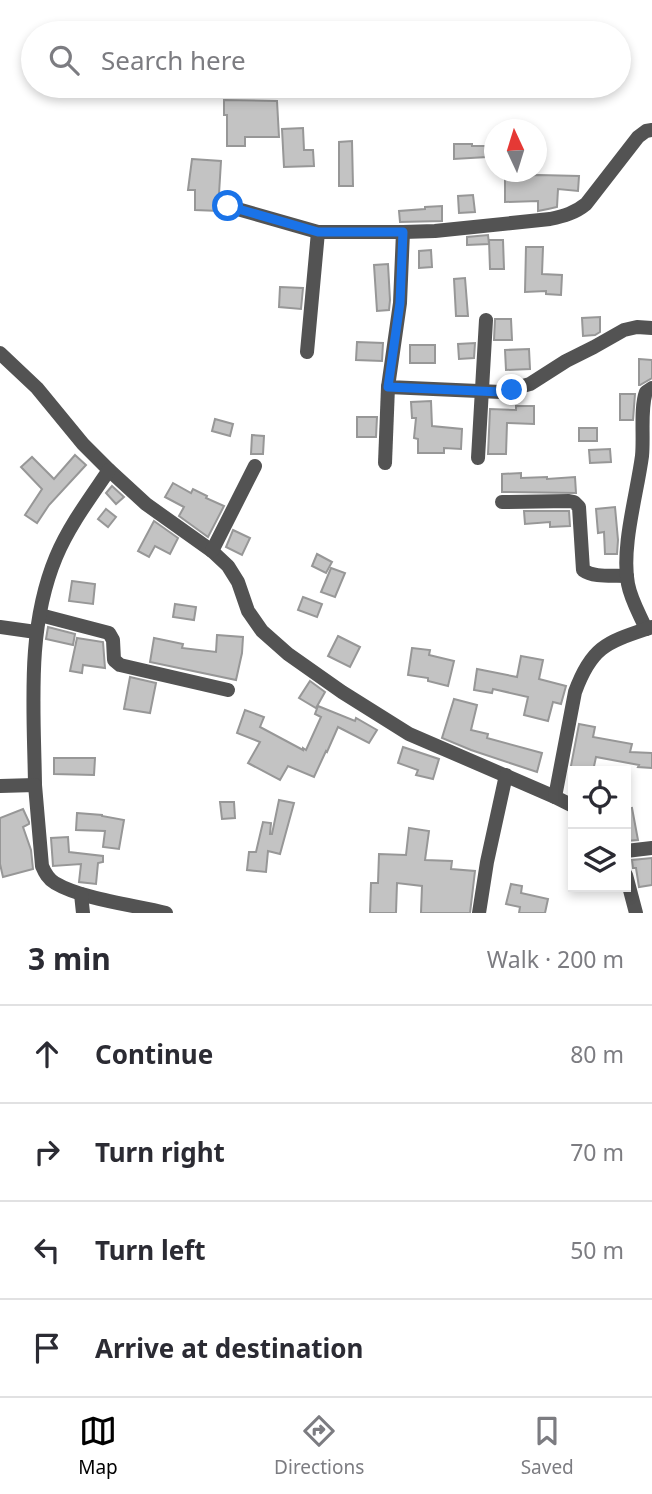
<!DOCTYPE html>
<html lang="en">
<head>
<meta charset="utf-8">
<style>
  :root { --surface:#fff; --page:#f2f2f3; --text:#2b2b33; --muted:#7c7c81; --line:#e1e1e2; --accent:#000 }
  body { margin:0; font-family:"Noto Sans",sans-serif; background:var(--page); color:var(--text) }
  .controls { position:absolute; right:21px; bottom:21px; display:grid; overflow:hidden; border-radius:0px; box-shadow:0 4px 10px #0003 }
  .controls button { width:63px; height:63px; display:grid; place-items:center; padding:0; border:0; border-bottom:2px solid var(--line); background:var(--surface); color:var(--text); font:35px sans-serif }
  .compass { position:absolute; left:484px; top:119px; width:63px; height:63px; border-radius:50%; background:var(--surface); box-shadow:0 4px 10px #0003; rotate:356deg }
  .stop { position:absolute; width:21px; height:21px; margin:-16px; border:5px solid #1a73e8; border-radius:50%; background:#fff }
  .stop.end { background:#1a73e8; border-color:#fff; box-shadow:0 2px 7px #0008 }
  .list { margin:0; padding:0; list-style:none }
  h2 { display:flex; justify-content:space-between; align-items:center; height:91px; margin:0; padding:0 28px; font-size:30px }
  h2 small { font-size:23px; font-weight:400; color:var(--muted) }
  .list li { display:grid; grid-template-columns:46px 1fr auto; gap:21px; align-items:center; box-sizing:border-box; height:98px; padding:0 28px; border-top:2px solid var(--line) }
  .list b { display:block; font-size:26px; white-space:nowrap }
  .list em { font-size:23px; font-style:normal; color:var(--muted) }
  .icon { flex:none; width:38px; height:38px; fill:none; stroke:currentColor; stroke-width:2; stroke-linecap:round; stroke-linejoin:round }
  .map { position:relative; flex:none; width:652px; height:913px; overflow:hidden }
  .search { position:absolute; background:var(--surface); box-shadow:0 4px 10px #0003; left:21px; right:21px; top:21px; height:77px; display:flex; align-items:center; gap:18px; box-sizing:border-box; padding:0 24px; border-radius:38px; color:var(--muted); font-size:26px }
  .sheet { height:483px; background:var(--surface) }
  nav { display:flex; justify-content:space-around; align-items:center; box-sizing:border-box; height:98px; border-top:2px solid var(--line); background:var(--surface); font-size:19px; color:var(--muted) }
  nav a { display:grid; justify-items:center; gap:4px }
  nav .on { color:var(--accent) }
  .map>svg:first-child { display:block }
  .building { fill:#c3c3c3; stroke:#979797; stroke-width:2 }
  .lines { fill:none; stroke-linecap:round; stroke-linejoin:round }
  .minor { stroke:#535353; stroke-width:14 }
  .tertiary { stroke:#535353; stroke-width:14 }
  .route { stroke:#1a73e8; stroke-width:9 }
</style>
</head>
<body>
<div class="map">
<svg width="652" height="913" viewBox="0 0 652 913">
  <rect width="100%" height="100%" fill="#fff"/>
  <g class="building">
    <path d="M224,100L277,101L279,137H245V146H227V115H224Z"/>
    <path d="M303,128L304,150H313L314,166L284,167L282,129Z"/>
    <path d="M352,141L353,186H339V142Z"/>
    <path d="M454,144H472V146H486L487,157L454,159Z"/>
    <path d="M192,159L221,161L219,194H220V200L218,204L219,211L195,210V190H188Z"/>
    <path d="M539,175L579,176L578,191L558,189L557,207L548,209L538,211V201L505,202V176Z"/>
    <path d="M473,195L475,212L459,213L458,196Z"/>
    <path d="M442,206V221L400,222L399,211L425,209V207Z"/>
    <path d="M488,235L489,244L467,245V237Z"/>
    <path d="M489,240H503L504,269H490Z"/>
    <path d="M526,247H543L542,274L562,275L561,295L546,294V291L525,292Z"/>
    <path d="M431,250L432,267L419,268V251Z"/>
    <path d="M388,264L390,300L389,310L377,311L374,265Z"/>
    <path d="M465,278L468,316H456L454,279Z"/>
    <path d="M280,287L303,288L301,309L279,307Z"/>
    <path d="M600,317V332L595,335L583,336L582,318Z"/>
    <path d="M495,319H511L512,340H494Z"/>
    <path d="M357,342L383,343L382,361L356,360Z"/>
    <path d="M475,343L474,358L459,359L458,344Z"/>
    <rect x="410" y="345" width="25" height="18"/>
    <path d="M529,349L530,369L506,370L505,350Z"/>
    <path d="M639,359L652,360V378L640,385H639Z"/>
    <path d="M620,394H635L633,420H620Z"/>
    <path d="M431,401L432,426L462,429L461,449L444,448V453H418V439L414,438L416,418H412L411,402Z"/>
    <path d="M516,406H534V424L507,423L506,454H488L490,409L516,410Z"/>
    <path d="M357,417H377L376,437H357Z"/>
    <path d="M215,419L233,424L230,436L212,431Z"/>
    <rect x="579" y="428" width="18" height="13"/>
    <path d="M252,435L264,436L263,454H251Z"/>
    <path d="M610,449L611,462L590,463L589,450Z"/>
    <path d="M75,455L86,465L49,505L37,523L25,515L42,489L21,467L32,457L54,479Z"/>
    <path d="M521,473V478L547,477V479L575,477L576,493L502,492V474Z"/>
    <path d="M173,483L191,493L193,489L207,496L206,498L224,506L208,537L179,516L184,507L165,497Z"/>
    <path d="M112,486L124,497L116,504L106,493Z"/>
    <path d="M615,507L618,540L617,554H605L604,532L598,533L596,509Z"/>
    <path d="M106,509L116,517L108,527L98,519Z"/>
    <path d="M524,511H569L570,526L550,527V522L525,524Z"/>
    <path d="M154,521L178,538L170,554L155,546L149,557L138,551Z"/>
    <path d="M233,530L250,538L242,555L226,547Z"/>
    <path d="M317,554L332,562L326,573L312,566Z"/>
    <path d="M331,568L345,573L335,597L321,592Z"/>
    <path d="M72,581L95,584L93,604L69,601Z"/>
    <path d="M303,597L322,604L317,617L298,610Z"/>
    <path d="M175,604L196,607L194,620L173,617Z"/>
    <path d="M48,627L75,634L73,645L46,639Z"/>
    <path d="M217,635L243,637L242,653L236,680L150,662L154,638L183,644L182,648L216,652Z"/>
    <path d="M338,636L360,647L350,667L328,656Z"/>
    <path d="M77,638L103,642L105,668L83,665L82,673L70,671Z"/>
    <path d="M412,648L430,650L429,655L454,661L448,686L428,681V678L408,675Z"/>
    <path d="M521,656L543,660L539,679L566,686L561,704L553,702L548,721L524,715L528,697L493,689L492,693L474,690L477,669L517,677Z"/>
    <path d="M130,677L156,683L150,713L124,709Z"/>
    <path d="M310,681L325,692L316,708L299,698Z"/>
    <path d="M454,699L477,705L471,730L488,734L487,738L542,753L537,772L471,750L442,738Z"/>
    <path d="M318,706L355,721L356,718L377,730L369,743L338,727L327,752L326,751L314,777L288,766L280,780L248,763L260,742L237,733L245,710L264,717L260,727L303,750V748L306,750L321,717L315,714Z"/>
    <path d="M579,724L595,727L593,737L632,744L630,752L652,753V768L638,767L639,765L596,757L593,771H570Z"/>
    <path d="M403,747L439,759L433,779L416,775L418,770L398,763Z"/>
    <path d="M54,758H95L94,775L54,774Z"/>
    <path d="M279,800L294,803L280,854L268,851L266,872L247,870L249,852H256L263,822L271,823L270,834H272Z"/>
    <path d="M220,802H234L235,818L222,819Z"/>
    <path d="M632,808L638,840L626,841V809Z"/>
    <path d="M23,809L29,822V824L23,827L31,850L33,869L3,877L0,864V818Z"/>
    <path d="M77,813L102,815V816L124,820L119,849L103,847L105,831L76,830Z"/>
    <path d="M409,828L429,831L425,860L452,861L451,869L475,871L470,913H421L422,886L397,883L396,913H370L371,883H378L379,854L406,855Z"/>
    <path d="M68,837L69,852L103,856V862L98,863L96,884L79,882L81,864L53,866L51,838Z"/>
    <path d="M652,858V885L639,887L636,868H633L632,860Z"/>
    <path d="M511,884L522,886L521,893L548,899L545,913H519L520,907L506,904Z"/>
  </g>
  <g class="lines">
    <g class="minor">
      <path d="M227,206L318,232H403L435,231L550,219C564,216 575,213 586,204L638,137L646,131L652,130"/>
      <path d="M403,232L400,303L388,387L501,392L530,384L566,361L594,347L624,330L637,327L652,328"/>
      <path d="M307,352L318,232"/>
      <path d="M0,353L37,388L83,444L109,470L146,504L212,551L228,566L238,582L248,611L262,631L288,654L342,692L409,734L555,797"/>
      <path d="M478,458L486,320"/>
      <path d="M385,463L388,387"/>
      <path d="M502,502L569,501L574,502L579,507L583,570C594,578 613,575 627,576"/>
      <path d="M212,551L255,466"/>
      <path d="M40,615L109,633L113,640L114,660L120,665L228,690"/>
      <path d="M0,627L36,632"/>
      <path d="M646,629C640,615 631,600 628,584C621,547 637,494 642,456C644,437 640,408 646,392L652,388"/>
      <path d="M35,785C34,709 26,629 56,557C69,526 90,498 109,470"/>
      <path d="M0,786L35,785L42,866C45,873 48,879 55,883C82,899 134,905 166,913"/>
      <path d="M626,851L652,848"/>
      <path d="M81,894L83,913"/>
      <path d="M479,913L487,862L506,775"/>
    </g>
    <g class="tertiary">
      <path d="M573,806L555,797L575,692C592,645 608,642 652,627"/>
      <path d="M626,875L636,913"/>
    </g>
  </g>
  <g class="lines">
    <path class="route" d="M228,206L318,232H403L400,303L388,387L501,392L512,390"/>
  </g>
</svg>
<div class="controls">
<button><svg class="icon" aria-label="locate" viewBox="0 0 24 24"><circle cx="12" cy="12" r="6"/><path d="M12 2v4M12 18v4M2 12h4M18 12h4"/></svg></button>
<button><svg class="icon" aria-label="layers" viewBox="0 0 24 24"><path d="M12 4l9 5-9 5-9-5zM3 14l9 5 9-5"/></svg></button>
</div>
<svg class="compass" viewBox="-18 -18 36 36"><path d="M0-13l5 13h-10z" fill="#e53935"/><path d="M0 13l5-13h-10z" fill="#7c7c81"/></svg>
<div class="stop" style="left:228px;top:206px"></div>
<div class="stop end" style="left:512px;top:390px"></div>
<div class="search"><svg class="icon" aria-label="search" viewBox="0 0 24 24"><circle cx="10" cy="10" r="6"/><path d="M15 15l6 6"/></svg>Search here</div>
</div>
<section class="sheet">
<h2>3 min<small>Walk · 200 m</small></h2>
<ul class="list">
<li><svg class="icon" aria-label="ahead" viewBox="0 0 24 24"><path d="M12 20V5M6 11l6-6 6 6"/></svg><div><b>Continue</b></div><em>80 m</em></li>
<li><svg class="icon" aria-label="right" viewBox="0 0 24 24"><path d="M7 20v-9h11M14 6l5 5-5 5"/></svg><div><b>Turn right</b></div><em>70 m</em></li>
<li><svg class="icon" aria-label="left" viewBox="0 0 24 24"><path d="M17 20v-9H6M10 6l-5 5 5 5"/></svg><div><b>Turn left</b></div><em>50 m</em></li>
<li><svg class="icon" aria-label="arrive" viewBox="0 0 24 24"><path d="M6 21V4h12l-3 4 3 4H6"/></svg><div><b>Arrive at destination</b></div></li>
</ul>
</section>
<nav>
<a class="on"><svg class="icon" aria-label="map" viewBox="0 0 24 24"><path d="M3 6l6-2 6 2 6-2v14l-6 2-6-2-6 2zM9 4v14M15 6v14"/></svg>Map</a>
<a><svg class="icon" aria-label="directions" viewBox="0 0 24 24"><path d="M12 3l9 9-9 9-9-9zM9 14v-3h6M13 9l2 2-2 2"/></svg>Directions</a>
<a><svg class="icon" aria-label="saved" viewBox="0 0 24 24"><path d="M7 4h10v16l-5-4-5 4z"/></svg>Saved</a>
</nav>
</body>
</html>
